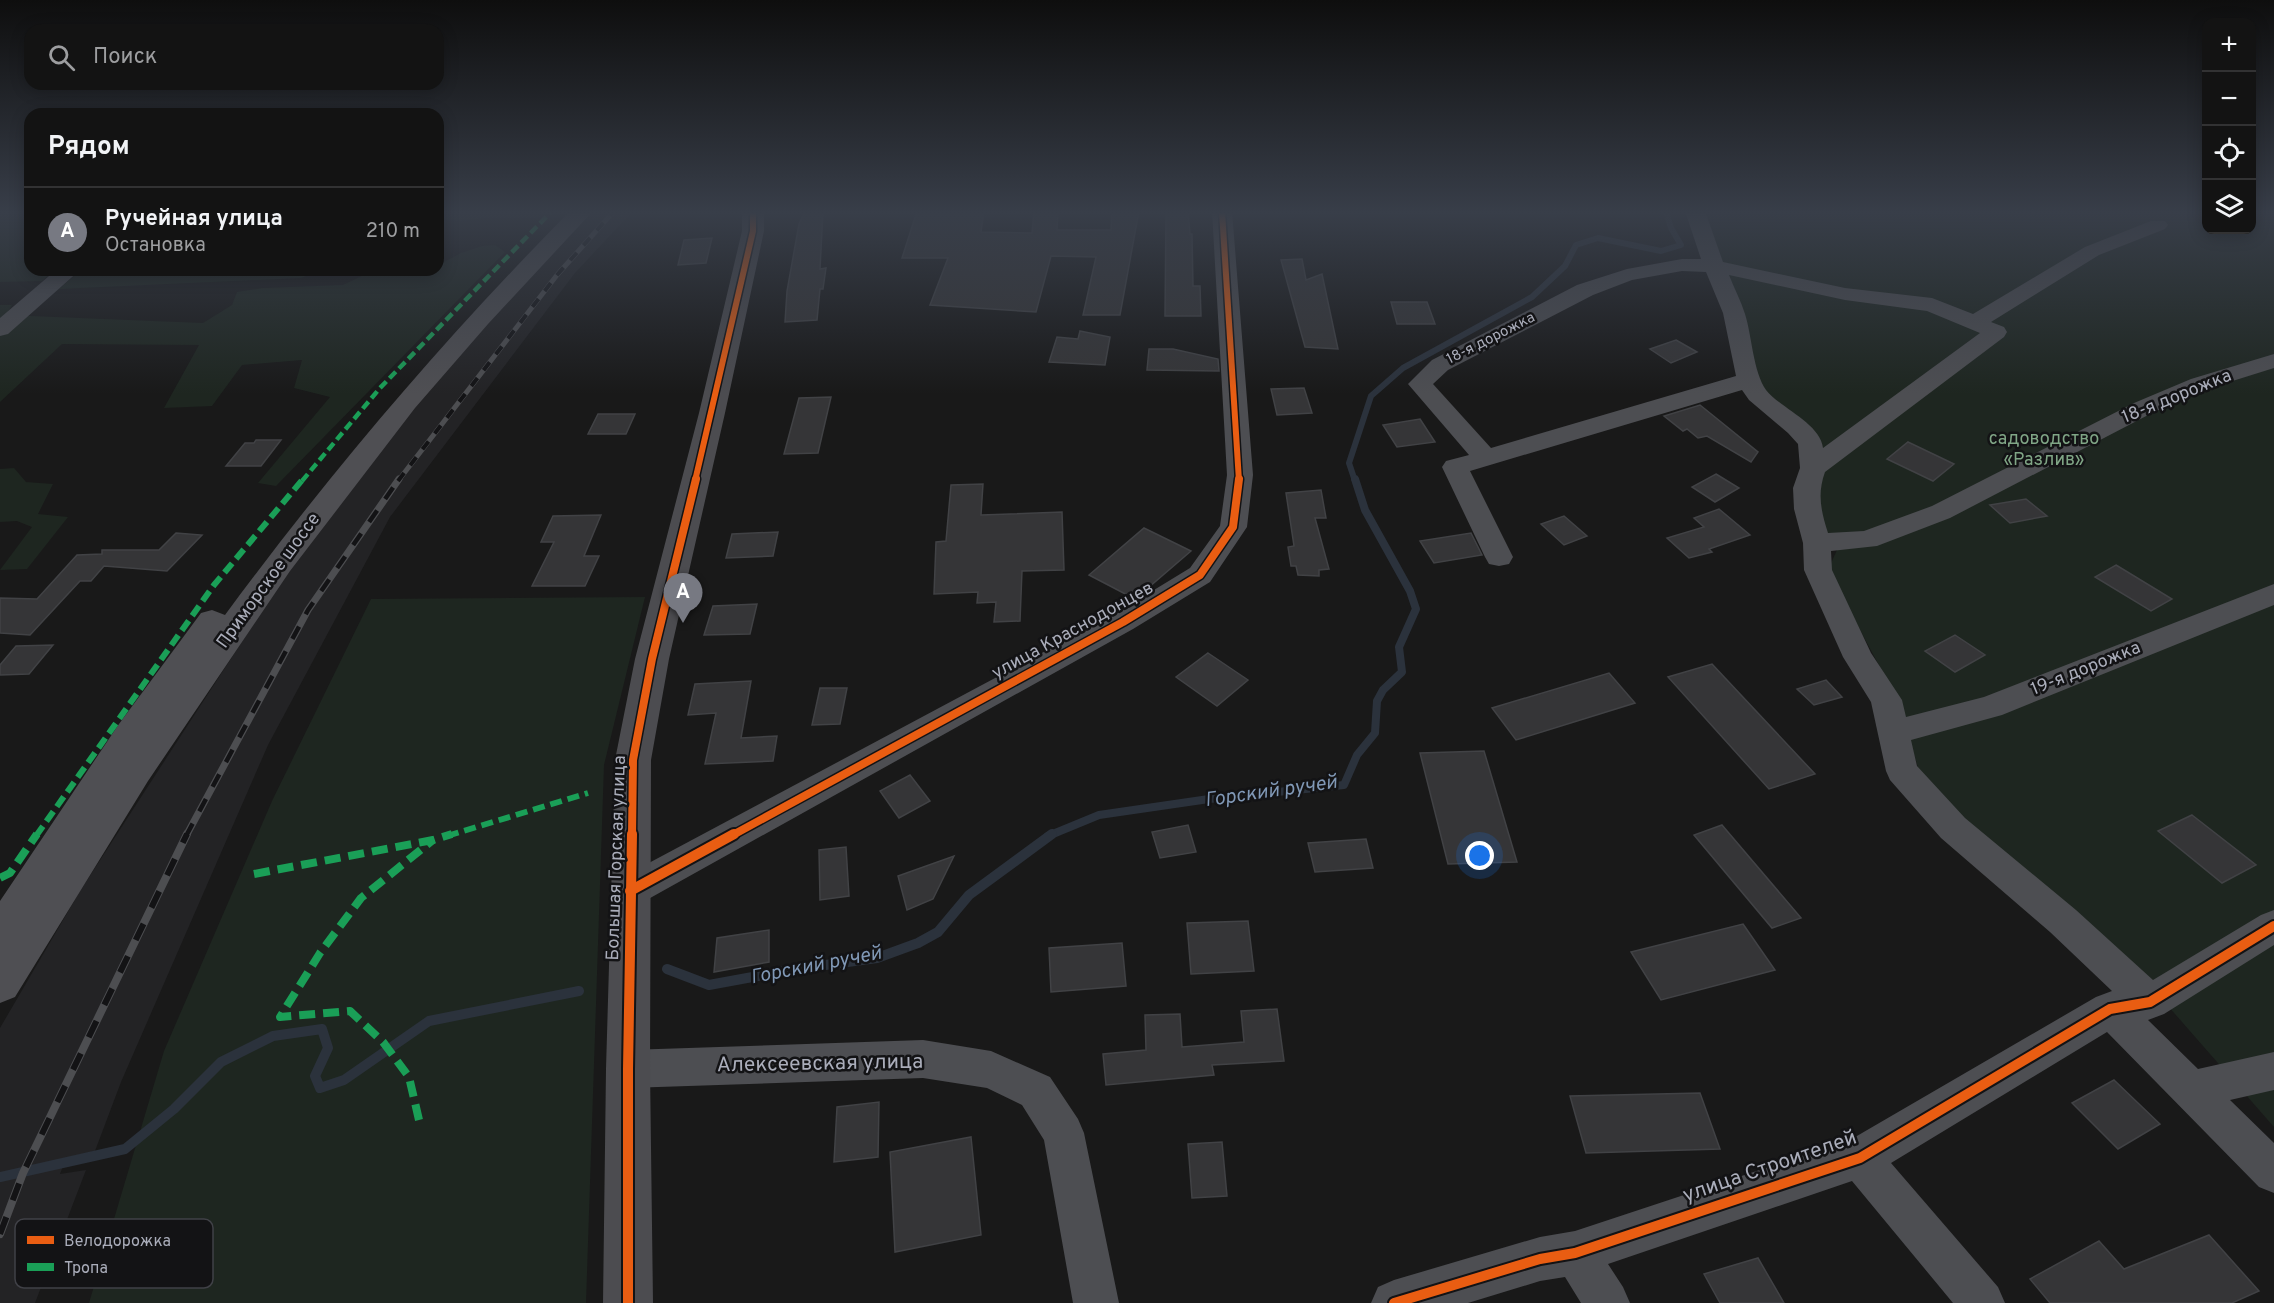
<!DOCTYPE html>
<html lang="ru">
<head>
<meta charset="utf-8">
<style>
  :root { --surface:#131313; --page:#1c1c1c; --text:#f1f3f6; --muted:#9d9ea0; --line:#323233; --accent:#777982 }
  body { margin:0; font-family:Overpass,sans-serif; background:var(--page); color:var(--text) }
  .controls { position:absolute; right:18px; top:18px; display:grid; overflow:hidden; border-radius:12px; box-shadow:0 3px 15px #0003 }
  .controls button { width:54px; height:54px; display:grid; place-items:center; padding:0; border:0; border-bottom:2px solid var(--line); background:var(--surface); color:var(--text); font:30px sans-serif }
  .you { position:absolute; left:1480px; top:856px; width:21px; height:21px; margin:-15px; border:4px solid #fff; border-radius:50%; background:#1a73e8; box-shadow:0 0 0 9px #1a73e833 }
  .badge { display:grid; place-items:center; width:39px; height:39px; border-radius:50%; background:var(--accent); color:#fff; font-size:20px; font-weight:700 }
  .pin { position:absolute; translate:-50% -50px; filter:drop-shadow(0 2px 3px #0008) }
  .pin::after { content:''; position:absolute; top:32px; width:21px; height:18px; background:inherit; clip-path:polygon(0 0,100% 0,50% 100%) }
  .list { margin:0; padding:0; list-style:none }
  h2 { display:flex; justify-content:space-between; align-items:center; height:78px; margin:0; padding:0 24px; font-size:26px }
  h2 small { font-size:20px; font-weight:400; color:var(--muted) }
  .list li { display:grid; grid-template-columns:39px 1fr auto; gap:18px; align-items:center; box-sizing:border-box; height:90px; padding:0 24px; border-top:2px solid var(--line) }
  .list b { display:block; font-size:22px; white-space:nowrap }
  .list p { margin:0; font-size:20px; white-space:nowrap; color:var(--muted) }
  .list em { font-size:20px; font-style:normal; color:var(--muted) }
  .icon { flex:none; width:33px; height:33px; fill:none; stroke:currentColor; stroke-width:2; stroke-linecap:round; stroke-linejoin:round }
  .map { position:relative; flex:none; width:2274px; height:1303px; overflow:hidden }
  .search { position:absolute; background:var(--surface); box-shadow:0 3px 15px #0003; left:24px; top:24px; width:420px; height:66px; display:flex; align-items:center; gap:15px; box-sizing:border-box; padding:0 21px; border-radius:18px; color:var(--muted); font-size:22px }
  .panel { position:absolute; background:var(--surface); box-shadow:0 3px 15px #0003; left:24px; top:108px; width:420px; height:168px; border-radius:18px }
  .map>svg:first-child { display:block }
  .built { fill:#232325 }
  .green { fill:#1e2620 }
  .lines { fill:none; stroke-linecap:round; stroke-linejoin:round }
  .stream-far2 { stroke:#2b323c; stroke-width:6 }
  .stream-far1 { stroke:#2b323c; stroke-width:8 }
  .stream { stroke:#2b323c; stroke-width:10 }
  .building { fill:#353537; stroke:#414245; stroke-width:1.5 }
  .street { fill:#4d4e52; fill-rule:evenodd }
  .secondary { fill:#4c4c50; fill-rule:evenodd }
  .highway { fill:#4f4f53; fill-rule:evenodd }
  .rail-far2-casing { stroke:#4d4e51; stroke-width:5 }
  .rail-far1-casing { stroke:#4d4e51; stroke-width:7 }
  .rail-casing { stroke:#4d4e51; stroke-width:8 }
  .rail-far2 { stroke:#131315; stroke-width:4; stroke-dasharray:10; stroke-linecap:butt }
  .rail-far1 { stroke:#131315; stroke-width:4.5; stroke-dasharray:14; stroke-linecap:butt }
  .rail { stroke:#131315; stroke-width:6; stroke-dasharray:18; stroke-linecap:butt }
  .quiet-far2 { stroke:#1a9f57; stroke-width:4.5; stroke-dasharray:9 4.5; stroke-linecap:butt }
  .quiet-far1 { stroke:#1a9f57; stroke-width:6; stroke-dasharray:12 6; stroke-linecap:butt }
  .quiet { stroke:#1a9f57; stroke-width:8; stroke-dasharray:16 8; stroke-linecap:butt }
  .cycleway-far2-casing { stroke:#131315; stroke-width:9 }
  .cycleway-far1-casing { stroke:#131315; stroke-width:11 }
  .cycleway-casing { stroke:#131315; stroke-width:14 }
  .cycleway-far2 { stroke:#e95d12; stroke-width:6 }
  .cycleway-far1 { stroke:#e95d12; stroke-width:8 }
  .cycleway { stroke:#e95d12; stroke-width:10 }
  .labels { text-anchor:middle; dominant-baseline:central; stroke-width:5; stroke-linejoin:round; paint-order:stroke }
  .far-street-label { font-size:15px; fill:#aaadba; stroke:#131315 }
  .street-label { font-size:18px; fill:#aaadba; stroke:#131315 }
  .park-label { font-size:18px; fill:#80a686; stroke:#131315 }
  .water-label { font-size:20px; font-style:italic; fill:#8098b6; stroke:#131315 }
  .near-street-label { font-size:21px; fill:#aaadba; stroke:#131315 }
  .key { fill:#131315; stroke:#404147; stroke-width:1.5 }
  .key-label { font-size:16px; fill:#aaadba }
</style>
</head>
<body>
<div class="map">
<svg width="2274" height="1303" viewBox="0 0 2274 1303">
  <rect width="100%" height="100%" fill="#191919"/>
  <path class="built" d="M591,211H633L575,273L390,517L268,745L121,1082L95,1151L66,1158L60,1174L86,1170L35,1303H0V1028L80,891L284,577L344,494L464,345Z"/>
  <g class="green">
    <path d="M0,211H30V270H55L42,281L0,282Z"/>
    <path d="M438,211H544L538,218H485L460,221L438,220Z"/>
    <path d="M1702,211H2206V230H2252V211H2274V1127L2147,982L1966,828L1920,774L1897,699L1828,570L1837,550L1801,506L1815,438L1762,391Z"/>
    <path d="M495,245L505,252L276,486L258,483L330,397L294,388L302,360L242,365L212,406L164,408L199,345L62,344L0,402V305H12L6,315L203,323L232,305L237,292L263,288L343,285L368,273L438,270V265L461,253L482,246Z"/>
    <path d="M81,270H322L301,278L59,289Z"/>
    <path d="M14,468L26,482L53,484L38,514L68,517L27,569L0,570L32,527L17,521L0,522V469Z"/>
    <path d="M645,597L604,765L586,1303H89L164,1051L272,801L371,599Z"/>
  </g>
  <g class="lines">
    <path class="stream-far2" d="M1355,481L1349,463L1371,396L1403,368L1532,297L1565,266L1576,245L1598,238L1661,251L1681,245L1671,228L1666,211"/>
    <path class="stream-far1" d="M1048,836L1099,815L1209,799L1344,785L1357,755L1375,733L1377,701L1383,690L1402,672L1399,647L1416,609L1410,591L1365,510L1355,479"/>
    <g class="stream">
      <path d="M667,969L709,985L796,969L877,958L918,943L938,932L969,895L1052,834"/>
      <path d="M0,1177L125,1149L174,1109L221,1062L273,1036L322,1029L328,1048L315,1076L320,1088L344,1080L429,1021L579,991"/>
    </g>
  </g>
  <g class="building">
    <path d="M805,211H823L820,269L826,268L823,289H820L817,320L785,322L787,291L799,224Z"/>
    <path d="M917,211H984L981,232L1032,233L1034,211H1058L1057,230H1111L1112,211H1139L1120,315H1083L1096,257L1051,256L1036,312L930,305L948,258H902Z"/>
    <path d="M1166,211H1188L1190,234H1192L1193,286H1200L1201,316H1165Z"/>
    <path d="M712,238L706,263L678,265L684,240Z"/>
    <path d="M1302,259L1306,280L1322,274L1338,349L1305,347L1281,260Z"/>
    <path d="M1391,302H1427L1435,324H1397Z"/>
    <path d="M1080,331L1110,337L1105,365L1049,362L1057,337L1078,339Z"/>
    <path d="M1676,340L1697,352L1671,363L1650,349Z"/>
    <path d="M1149,349H1173L1218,359L1219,371L1147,370Z"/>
    <path d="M1304,388L1312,413L1277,415L1271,389Z"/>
    <path d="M831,397L818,453L784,454L799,398Z"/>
    <path d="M1700,405L1758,452L1751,462L1707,436L1698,438L1687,429L1683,431L1664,416Z"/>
    <path d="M598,414H635L626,434H588Z"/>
    <path d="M1420,419L1435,442L1397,447L1383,425Z"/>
    <path d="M256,440H281L261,466H226L245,443H254Z"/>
    <path d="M1908,442L1954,464L1933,481L1887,459Z"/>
    <path d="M1716,474L1739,488L1715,502L1692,487Z"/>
    <path d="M983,484L981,515L1062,512L1064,570L1022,571L1020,621L994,622L996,602L977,603L978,592L934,594L936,542L946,541L951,485Z"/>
    <path d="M1321,490L1326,518H1315L1329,569L1319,570V576L1298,575L1296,566H1291L1288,547L1294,546L1286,493Z"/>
    <path d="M2026,499L2047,516L2010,523L1990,505Z"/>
    <path d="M1719,509L1750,535L1709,549L1712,552L1689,558L1667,538L1704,527L1694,518Z"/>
    <path d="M601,515L584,556H599L585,586H532L554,542H541L553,516Z"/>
    <path d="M1564,516L1587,536L1564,545L1541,524Z"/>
    <path d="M1144,528L1191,551L1135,599L1089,575Z"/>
    <path d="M778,532L773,556L726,558L732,534Z"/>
    <path d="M176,533L202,535L167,571L104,566L91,581H80L30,635L0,633V598L37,599L77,555L102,554V550H159Z"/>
    <path d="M1471,533L1482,555L1434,563L1420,541Z"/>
    <path d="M2116,565L2172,599L2151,611L2095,577Z"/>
    <path d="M757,604L750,634L704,635L713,606Z"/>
    <path d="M1955,635L1985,655L1955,672L1925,651Z"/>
    <path d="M53,645L29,674L0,675V665L16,646Z"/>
    <path d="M1208,653L1248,680L1217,706L1176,677Z"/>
    <path d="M1712,664L1815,774L1769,789L1668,677Z"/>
    <path d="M1609,673L1635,703L1516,740L1492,708Z"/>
    <path d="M1826,680L1842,697L1814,705L1797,689Z"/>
    <path d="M751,681L741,738L777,736L773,761L705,764L716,713L688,715L695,684Z"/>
    <path d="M820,688H847L840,724L812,725Z"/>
    <path d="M1484,751L1517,862L1448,864L1420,753Z"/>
    <path d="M910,775L930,801L899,818L880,791Z"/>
    <path d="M2192,815L2256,865L2222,883L2158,831Z"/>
    <path d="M1188,825L1196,852L1160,858L1152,832Z"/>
    <path d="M1722,825L1801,918L1772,928L1694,835Z"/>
    <path d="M1366,839L1373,868L1315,872L1308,843Z"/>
    <path d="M846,847L849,896L820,900L819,850Z"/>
    <path d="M954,856L933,899L907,910L898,876Z"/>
    <path d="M1248,921L1254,971L1191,974L1187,923Z"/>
    <path d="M1743,924L1775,970L1661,1000L1631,952Z"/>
    <path d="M769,930V962L714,972L717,938Z"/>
    <path d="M1122,943L1126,986L1051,992L1049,948Z"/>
    <path d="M1277,1009L1284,1061L1212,1065L1214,1075L1106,1085L1103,1054L1146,1050L1145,1015L1180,1014L1182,1047L1244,1042L1241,1011Z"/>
    <path d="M2114,1080L2160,1124L2118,1149L2072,1103Z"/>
    <path d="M1700,1093L1720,1149L1586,1153L1570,1096Z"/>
    <path d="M879,1102L878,1157L834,1162L837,1107Z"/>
    <path d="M971,1137L981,1235L895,1252L890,1152Z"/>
    <path d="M1222,1142L1227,1196L1192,1198L1188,1144Z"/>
    <path d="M2209,1235L2259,1291L2232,1303H2050L2030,1279L2099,1241L2124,1269Z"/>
    <path d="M1758,1258L1784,1303H1720L1704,1274Z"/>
  </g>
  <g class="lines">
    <g class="street">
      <path d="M1212,211H1232L1253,475L1247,527L1210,582L1133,629L643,902L630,906L617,902L612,891L617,880L1113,615L1190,568L1220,526L1227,475Z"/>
      <path d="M1685,211H1705L1723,262L1845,288L1932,298L1973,314L2085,247L2151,221H2165L2168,225L2165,229L2099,255L1991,322L2004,327L2007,332L2004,337L1825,472C1817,494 1821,511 1828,533L1864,531L1932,506L2134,403L2191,379L2274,354V368L2207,389L2152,413L1950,518L1877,546L1831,551L1832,570L1871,653L1902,700L1906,717L1984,697L2274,584V605L2002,715L1911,740L1917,766L1965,818L2076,910L2153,980L2261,915L2274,910V945L2164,1014L2148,1020L2198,1069L2274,1052V1090L2230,1100L2274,1143V1193L2259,1187L2107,1032L1891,1163L1998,1287L2005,1303H1953L1852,1181L1608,1264L1623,1287L1630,1303H1581L1565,1277L1540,1281L1468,1303H1371L1378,1287L1394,1280L1540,1237L1575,1231L1850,1140L2096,997L2112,991L2050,932L1941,838L1890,780L1886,771L1871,702L1843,657L1804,570L1803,543L1794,509L1793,488L1800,468L1798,444L1788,433L1749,400L1742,390L1470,471L1513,557L1509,564L1499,566L1489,564L1485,557L1442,467L1446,461L1469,455L1408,384L1432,360L1577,285L1627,269L1682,259H1701ZM1682,271L1706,272L1723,313L1736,376L1491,448L1433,384L1448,370L1593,295L1632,280ZM1729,275L1845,300L1927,311L1980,333L1823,448C1820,423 1780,408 1766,390C1753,371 1752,336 1745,314C1741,301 1734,288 1729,275Z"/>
      <path d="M56,270H80L8,334L0,336V318Z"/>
      <path d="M923,1040L991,1051L1050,1077L1078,1119L1084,1133L1119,1303H1073L1044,1140L1022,1105L987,1088L923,1078L628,1088L614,1082L608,1069L614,1056L628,1050Z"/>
    </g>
    <path class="secondary" d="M742,211H764V231L725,413L669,659L651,760L650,1069L653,1303H603L606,1069L615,760L635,659L699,413L742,231Z"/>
    <path class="highway" d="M570,211H593L488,324L415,408L290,571L148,781L15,997L0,1003V901L119,724L201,613L212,610L225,615C332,470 443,340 570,211Z"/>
    <g class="rail-far2-casing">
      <path id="rail-far2" d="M398,481L557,275L614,211"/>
    </g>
    <g class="rail-far1-casing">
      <path id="rail-far1" d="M186,836L308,610L399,479"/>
    </g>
    <g class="rail-casing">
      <path id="rail" d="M0,1234L23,1173L187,834"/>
    </g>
    <use href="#rail-far2" class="rail-far2"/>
    <use href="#rail-far1" class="rail-far1"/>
    <use href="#rail" class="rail"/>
    <path class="quiet-far2" d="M302,481L380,388L552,211"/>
    <g class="quiet-far1">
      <path d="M36,836L214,585L303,479"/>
      <path d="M447,836L588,793"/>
    </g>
    <g class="quiet">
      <path d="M254,874L433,840L452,834"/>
      <path d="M0,878L10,873L37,834"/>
      <path d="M419,1120L409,1077L383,1042L350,1011L280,1017L320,953L361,898L433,840"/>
    </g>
    <g class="cycleway-far2-casing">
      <g id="cycleway-far2">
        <path d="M1222,211L1239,481"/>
        <path d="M695,481L753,231V211"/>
      </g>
    </g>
    <g class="cycleway-far1-casing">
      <g id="cycleway-far1">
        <path d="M632,836L633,760L652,659L696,479"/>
        <path d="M731,836L1123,622L1200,575L1233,527L1239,479"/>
      </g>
    </g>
    <g class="cycleway-casing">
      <g id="cycleway">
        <path d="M630,891L734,834"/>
        <path d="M628,1303V1069L632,834"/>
        <path d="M1394,1303L1540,1259L1575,1253L1860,1158L2110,1009L2150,1002L2274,926"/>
      </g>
    </g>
    <use href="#cycleway-far2" class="cycleway-far2"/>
    <use href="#cycleway-far1" class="cycleway-far1"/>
    <use href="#cycleway" class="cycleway"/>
  </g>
  <linearGradient id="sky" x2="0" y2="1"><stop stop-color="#0e0e0e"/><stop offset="0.54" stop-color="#383e49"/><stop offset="1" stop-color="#383e49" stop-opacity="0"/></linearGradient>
  <rect width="2274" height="394" fill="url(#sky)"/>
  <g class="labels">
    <g class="far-street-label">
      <text transform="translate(1491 339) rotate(-27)">18-я дорожка</text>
    </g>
    <g class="street-label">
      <text transform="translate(2177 397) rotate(-22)">18-я дорожка</text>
      <text transform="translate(269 581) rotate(-54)">Приморское шоссе</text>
      <text transform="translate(1073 631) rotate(-29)">улица Краснодонцев</text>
      <text transform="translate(2086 669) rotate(-22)">19-я дорожка</text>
      <text transform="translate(617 858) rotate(-88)">Большая Горская улица</text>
    </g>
    <g class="park-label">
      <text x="2044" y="439">садоводство<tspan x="2044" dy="21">«Разлив»</tspan></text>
    </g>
    <g class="water-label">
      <text transform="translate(1271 792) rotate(-8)">Горский ручей</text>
      <text transform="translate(816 966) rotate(-11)">Горский ручей</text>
    </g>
    <g class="near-street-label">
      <text transform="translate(820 1064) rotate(-1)">Алексеевская улица</text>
      <text transform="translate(1770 1167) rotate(-19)">улица Строителей</text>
    </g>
  </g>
  <rect x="15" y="1219" width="198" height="69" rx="9" class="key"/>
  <rect x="27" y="1236" width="27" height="8" fill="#e95d12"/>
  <rect x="27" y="1263" width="27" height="8" fill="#1a9f57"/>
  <g class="key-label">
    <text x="64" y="1246">Велодорожка</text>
    <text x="64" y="1273">Тропа</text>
  </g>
</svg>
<div class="controls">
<button>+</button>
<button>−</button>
<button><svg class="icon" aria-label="locate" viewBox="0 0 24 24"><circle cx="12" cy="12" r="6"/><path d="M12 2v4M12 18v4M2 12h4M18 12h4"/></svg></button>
<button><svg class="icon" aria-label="layers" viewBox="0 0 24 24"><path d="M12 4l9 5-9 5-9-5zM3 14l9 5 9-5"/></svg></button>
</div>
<div class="you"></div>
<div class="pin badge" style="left:683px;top:623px">A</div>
<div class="search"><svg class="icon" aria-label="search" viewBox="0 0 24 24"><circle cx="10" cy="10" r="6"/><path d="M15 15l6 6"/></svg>Поиск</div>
<section class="panel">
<h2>Рядом<small></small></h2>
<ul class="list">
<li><span class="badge">A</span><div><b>Ручейная улица</b><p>Остановка</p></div><em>210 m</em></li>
</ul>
</section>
</div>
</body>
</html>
